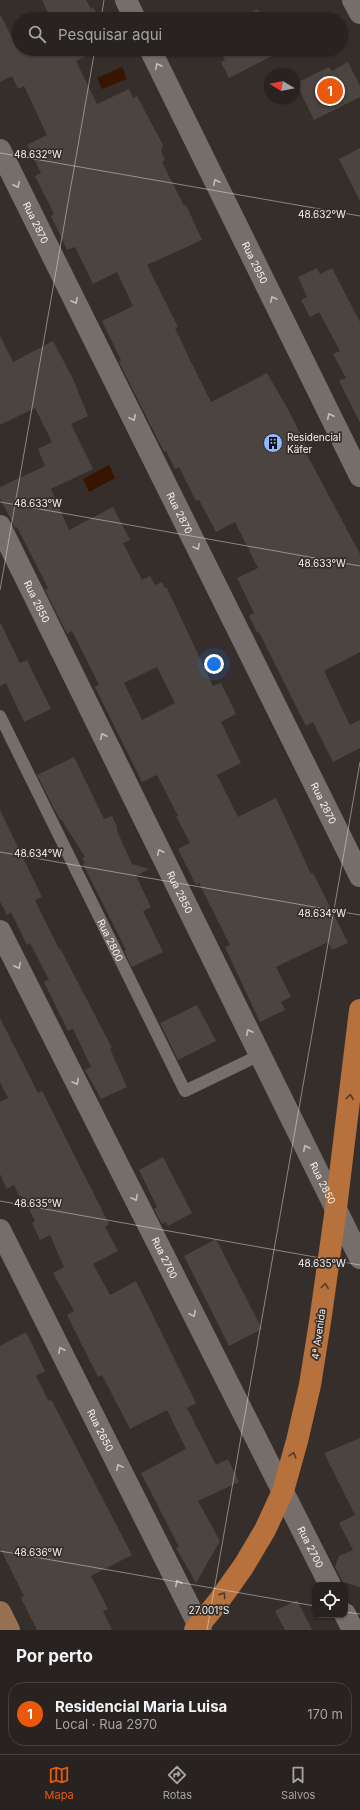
<!DOCTYPE html>
<html lang="pt">
<head>
<meta charset="utf-8">
<style>
  :root { --surface:#282220; --page:#302a29; --text:#f1f3f6; --muted:#a5a4a5; --line:#443f3e; --accent:#ea580c }
  body { margin:0; font-family:Inter,sans-serif; background:var(--page); color:var(--text) }
  .controls { position:absolute; right:12px; bottom:12px; display:grid; overflow:hidden; border-radius:8px; box-shadow:0 1px 3px #0004 }
  .controls button { width:36px; height:36px; display:grid; place-items:center; padding:0; border:0; border-bottom:1px solid var(--line); background:var(--surface); color:var(--text); font:20px sans-serif }
  .compass { position:absolute; left:264px; top:68px; width:36px; height:36px; border-radius:50%; background:var(--surface); box-shadow:0 1px 3px #0004; rotate:280deg }
  .you { position:absolute; left:214px; top:664px; width:14px; height:14px; margin:-10px; border:3px solid #fff; border-radius:50%; background:#1a73e8; box-shadow:0 0 0 6px #1a73e833 }
  .badge { display:grid; place-items:center; width:26px; height:26px; border-radius:50%; background:var(--accent); color:#fff; font-size:13px; font-weight:700 }
  .pin { position:absolute; translate:-50% -50%; border:2px solid #fff; box-shadow:0 1px 4px #0006 }
  .list { margin:0; padding:0; list-style:none }
  h2 { display:flex; justify-content:space-between; align-items:center; height:52px; margin:0; padding:0 16px; font-size:17px }
  h2 small { font-size:13px; font-weight:400; color:var(--muted) }
  .list li { display:grid; grid-template-columns:26px 1fr auto; gap:12px; align-items:center; box-sizing:border-box; height:64px; margin:0 8px 8px; padding:0 8px; border:1px solid var(--line); border-radius:16px }
  .list b { display:block; font-size:15px; white-space:nowrap }
  .list p { margin:0; font-size:13px; white-space:nowrap; color:var(--muted) }
  .list em { font-size:13px; font-style:normal; color:var(--muted) }
  .icon { flex:none; width:22px; height:22px; fill:none; stroke:currentColor; stroke-width:2; stroke-linecap:round; stroke-linejoin:round }
  .map { position:relative; flex:none; width:360px; height:1630px; overflow:hidden }
  .search { position:absolute; background:var(--surface); box-shadow:0 1px 3px #0004; left:12px; right:12px; top:12px; height:44px; display:flex; align-items:center; gap:10px; box-sizing:border-box; padding:0 14px; border-radius:22px; color:var(--muted); font-size:15px }
  .sheet { height:124px; background:var(--surface) }
  nav { display:flex; justify-content:space-around; align-items:center; box-sizing:border-box; height:56px; border-top:1px solid var(--line); background:var(--surface); font-size:11px; color:var(--muted) }
  nav a { display:grid; justify-items:center; gap:2px }
  nav .on { color:var(--accent) }
  .map>svg:first-child { display:block }
  .water { fill:#361601 }
  .building { fill:#4b4440; fill-rule:evenodd }
  .lines { fill:none; stroke-linecap:round; stroke-linejoin:round }
  .lane { stroke:#766e6a; stroke-width:12 }
  .street { stroke:#766e6a; stroke-width:22 }
  .secondary { stroke:#967053; stroke-width:22 }
  .primary { stroke:#b7713c; stroke-width:22 }
  .oneway { stroke:#c2bdba }
  .oneway2 { stroke:#4f3b2e }
  .ticks { fill:none; stroke:#f5f1ef; stroke-width:1; stroke-opacity:0.45 }
  .labels { text-anchor:middle; dominant-baseline:central; stroke-width:3.5; stroke-linejoin:round; paint-order:stroke }
  .street-label { font-size:10px; fill:#f5f1ef; stroke:#352e2b }
  .poi-label { font-size:10px; fill:#f5f1ef; stroke:#352e2b; text-anchor:start }
  .ticks-label { font-size:10px; text-anchor:middle; fill:#f5f1ef; stroke:#352e2b; stroke-width:3.5; stroke-linejoin:round; paint-order:stroke }
</style>
</head>
<body>
<div class="map">
<svg width="360" height="1630" viewBox="0 0 360 1630">
  <rect width="100%" height="100%" fill="#352e2b"/>
  <g class="water">
    <path d="M122,67L127,79L102,89L97,78Z"/>
    <path d="M109,465L115,478L89,492L83,479Z"/>
  </g>
  <g class="building">
    <path d="M42,0H86L91,9L94,8L99,19H51Z"/>
    <path d="M258,9L263,19H238Z"/>
    <path d="M0,14L15,44L19,42V49H100L76,61L97,104L129,89L133,98L137,96L163,145L161,151L165,160L162,162L184,206L186,205L202,240L147,265L178,327L175,328L192,364L211,402L267,373L289,411L308,449L305,451L360,554V652L324,671L350,725L360,720V748L333,762L313,722L306,726L259,632H257L249,616L254,613L237,578L258,568L235,522L216,532L199,500L196,501L179,467L175,469L166,451L164,452L119,362L121,360L102,321L133,306L117,272L93,284L75,247L67,250L51,216L54,214L35,176L41,173L27,145L47,135L24,86L18,89L12,76L0,82Z"/>
    <path d="M219,49H279L280,52L229,78L221,62L225,60Z"/>
    <path d="M348,62L360,86V97L314,120L296,83L329,67L332,71Z"/>
    <path d="M360,148V201L339,159Z"/>
    <path d="M317,268L320,274L332,268L360,322V423L339,381L346,378L333,354L340,351L319,312L310,317L301,300L307,297L298,277Z"/>
    <path d="M0,336L13,362L53,341L73,379L88,416L71,424L93,469L51,489L69,530L113,507L130,540L123,543L142,580L150,576L155,585L162,582L165,588H167L213,686L221,683L236,714L221,722L241,763L217,775L238,817L276,798L311,874L313,873L348,943L332,950L328,942L276,967L291,997L281,1002L285,1010L260,1022L225,947L230,945L199,883L196,885L178,849L190,843L176,816H178L157,775L142,782L95,687L99,685L72,631L67,634L45,590L48,588L17,527L15,528L0,498V487L45,466L38,449L52,442L35,408L0,425ZM157,667L175,703L142,720L124,683Z"/>
    <path d="M0,622L20,663L27,660L51,709L24,722L6,683L0,686Z"/>
    <path d="M74,757L104,819L112,816L117,827V831L132,864L149,869L136,876L151,907L143,911L163,952L132,967L124,951L126,950L83,864L85,863L82,858L85,857L61,819L60,820L37,775Z"/>
    <path d="M0,810L42,897L35,900L59,949L60,948L112,1048L110,1049L127,1087L101,1099L85,1070L91,1067L73,1029L68,1031L44,982L49,980L30,943L27,945L11,912L7,915L0,901Z"/>
    <path d="M197,1005L216,1041L178,1060L160,1023Z"/>
    <path d="M0,1018L38,1093L42,1091L109,1224L105,1227L118,1251L93,1264L110,1295L136,1281L196,1403L187,1408L216,1465L228,1459L239,1482L198,1501L220,1541L196,1583L176,1548L179,1547L141,1473L186,1449L167,1410L130,1429L102,1375L98,1377L67,1315L74,1311L53,1273L64,1267L50,1235L40,1240L32,1223L35,1221L23,1197L19,1196L14,1185L7,1189L0,1174V1102L8,1098L0,1082Z"/>
    <path d="M163,1157L192,1213L168,1226L166,1222L162,1224L154,1209L157,1207L139,1170Z"/>
    <path d="M216,1239L262,1329L229,1346L184,1256Z"/>
    <path d="M26,1332L45,1371L36,1376L48,1400L52,1401L132,1555L91,1576L108,1609L103,1611L112,1630H37L21,1598L24,1596L0,1548V1346Z"/>
    <path d="M360,1438V1587L343,1582L335,1567L339,1556L353,1550L339,1523L355,1515L324,1453Z"/>
    <path d="M297,1600L312,1630H285L275,1611Z"/>
  </g>
  <g class="lines">
    <path class="lane" id="s1" d="M0,716L185,1091L260,1055"/>
    <g class="street">
      <path d="M126,0L135,19"/>
      <path d="M353,0L360,13"/>
      <path id="s2" d="M150,49L360,476"/>
      <path id="s3" d="M0,150L360,876"/>
      <path id="s4" d="M0,526L360,1258"/>
      <path id="s5" d="M0,931L330,1585"/>
      <path id="s6" d="M0,1230L201,1630"/>
      <path d="M345,1614L353,1630"/>
    </g>
    <path class="secondary" d="M0,1612L9,1630"/>
    <path class="primary" d="M195,1630L218,1602L243,1567L265,1530L283,1491L297,1441L310,1385L320,1322L336,1208L360,1010"/>
  </g>
  <defs><path id="oneway-chevron" d="M-2-3.5L2.5 0L-2 3.5" fill="none" stroke-width="1.6" stroke-linecap="round" stroke-linejoin="round"/></defs>
  <g class="oneway">
    <use href="#oneway-chevron" transform="translate(158 66) rotate(-116)"/>
    <use href="#oneway-chevron" transform="translate(216 182) rotate(-116)"/>
    <use href="#oneway-chevron" transform="translate(17 185) rotate(64)"/>
    <use href="#oneway-chevron" transform="translate(273 299) rotate(-116)"/>
    <use href="#oneway-chevron" transform="translate(75 301) rotate(64)"/>
    <use href="#oneway-chevron" transform="translate(330 416) rotate(-116)"/>
    <use href="#oneway-chevron" transform="translate(133 418) rotate(64)"/>
    <use href="#oneway-chevron" transform="translate(197 547) rotate(64)"/>
    <use href="#oneway-chevron" transform="translate(103 736) rotate(-116)"/>
    <use href="#oneway-chevron" transform="translate(160 852) rotate(-116)"/>
    <use href="#oneway-chevron" transform="translate(18 966) rotate(63)"/>
    <use href="#oneway-chevron" transform="translate(249 1032) rotate(-116)"/>
    <use href="#oneway-chevron" transform="translate(76 1082) rotate(63)"/>
    <use href="#oneway-chevron" transform="translate(306 1148) rotate(-116)"/>
    <use href="#oneway-chevron" transform="translate(135 1198) rotate(63)"/>
    <use href="#oneway-chevron" transform="translate(193 1314) rotate(63)"/>
    <use href="#oneway-chevron" transform="translate(61 1350) rotate(-117)"/>
    <use href="#oneway-chevron" transform="translate(119 1467) rotate(-117)"/>
    <use href="#oneway-chevron" transform="translate(178 1583) rotate(-117)"/>
  </g>
  <g class="oneway2">
    <use href="#oneway-chevron" transform="translate(350 1097) rotate(-83)"/>
    <use href="#oneway-chevron" transform="translate(325 1286) rotate(-82)"/>
    <use href="#oneway-chevron" transform="translate(293 1455) rotate(-74)"/>
    <use href="#oneway-chevron" transform="translate(223 1595) rotate(-55)"/>
  </g>
  <path class="ticks" d="M101,19L104,0M0,153L360,216M0,502L360,566M0,590L95,49M0,852L360,915M0,1201L360,1265M0,1551L315,1606M345,1612L360,1614M207,1630L360,762"/>
  <defs>
    <g id="building-disc" transform="scale(1)"><circle r="9.5" fill="#90b8fd" stroke="#352e2b"/><path d="M-4-6H4V6H1V3H-1V6H-4ZM-2.5-4.3h1.7v1.8h-1.7ZM.8-4.3h1.7v1.8H.8ZM-2.5-1h1.7V.8h-1.7ZM.8-1h1.7V.8H.8Z" fill="#111"/></g>
  </defs>
  <g fill-rule="evenodd">
    <use href="#building-disc" x="273" y="443"/>
  </g>
  <g class="labels">
    <g class="street-label">
      <text stroke="none"><textPath href="#s3" startOffset="81">Rua 2870</textPath></text>
      <text stroke="none"><textPath href="#s2" startOffset="238">Rua 2950</textPath></text>
      <text stroke="none"><textPath href="#s3" startOffset="405">Rua 2870</textPath></text>
      <text stroke="none"><textPath href="#s4" startOffset="84">Rua 2850</textPath></text>
      <text stroke="none"><textPath href="#s3" startOffset="729">Rua 2870</textPath></text>
      <text stroke="none"><textPath href="#s4" startOffset="408">Rua 2850</textPath></text>
      <text stroke="none"><textPath href="#s1" startOffset="250">Rua 2800</textPath></text>
      <text stroke="none"><textPath href="#s4" startOffset="732">Rua 2850</textPath></text>
      <text stroke="none"><textPath href="#s5" startOffset="366">Rua 2700</textPath></text>
      <text transform="translate(318 1334) rotate(-82)">4ª Avenida</text>
      <text stroke="none"><textPath href="#s6" startOffset="224">Rua 2650</textPath></text>
      <text stroke="none"><textPath href="#s5" startOffset="690">Rua 2700</textPath></text>
    </g>
    <g class="poi-label">
      <text x="287" y="437">Residencial<tspan x="287" dy="12">Käfer</tspan></text>
    </g>
  </g>
  <g class="ticks-label">
    <text x="38" y="158">48.632°W</text>
    <text x="322" y="218">48.632°W</text>
    <text x="38" y="507">48.633°W</text>
    <text x="322" y="567">48.633°W</text>
    <text x="38" y="857">48.634°W</text>
    <text x="322" y="917">48.634°W</text>
    <text x="38" y="1207">48.635°W</text>
    <text x="322" y="1267">48.635°W</text>
    <text x="38" y="1556">48.636°W</text>
    <text x="209" y="1614">27.001°S</text>
  </g>
</svg>
<div class="controls">
<button><svg class="icon" aria-label="locate" viewBox="0 0 24 24"><circle cx="12" cy="12" r="6"/><path d="M12 2v4M12 18v4M2 12h4M18 12h4"/></svg></button>
</div>
<svg class="compass" viewBox="-18 -18 36 36"><path d="M0-13l5 13h-10z" fill="#e53935"/><path d="M0 13l5-13h-10z" fill="#a5a4a5"/></svg>
<div class="you"></div>
<div class="pin badge" style="left:330px;top:91px">1</div>
<div class="search"><svg class="icon" aria-label="search" viewBox="0 0 24 24"><circle cx="10" cy="10" r="6"/><path d="M15 15l6 6"/></svg>Pesquisar aqui</div>
</div>
<section class="sheet">
<h2>Por perto<small></small></h2>
<ul class="list">
<li><span class="badge">1</span><div><b>Residencial Maria Luisa</b><p>Local · Rua 2970</p></div><em>170 m</em></li>
</ul>
</section>
<nav>
<a class="on"><svg class="icon" aria-label="map" viewBox="0 0 24 24"><path d="M3 6l6-2 6 2 6-2v14l-6 2-6-2-6 2zM9 4v14M15 6v14"/></svg>Mapa</a>
<a><svg class="icon" aria-label="directions" viewBox="0 0 24 24"><path d="M12 3l9 9-9 9-9-9zM9 14v-3h6M13 9l2 2-2 2"/></svg>Rotas</a>
<a><svg class="icon" aria-label="saved" viewBox="0 0 24 24"><path d="M7 4h10v16l-5-4-5 4z"/></svg>Salvos</a>
</nav>
</body>
</html>
